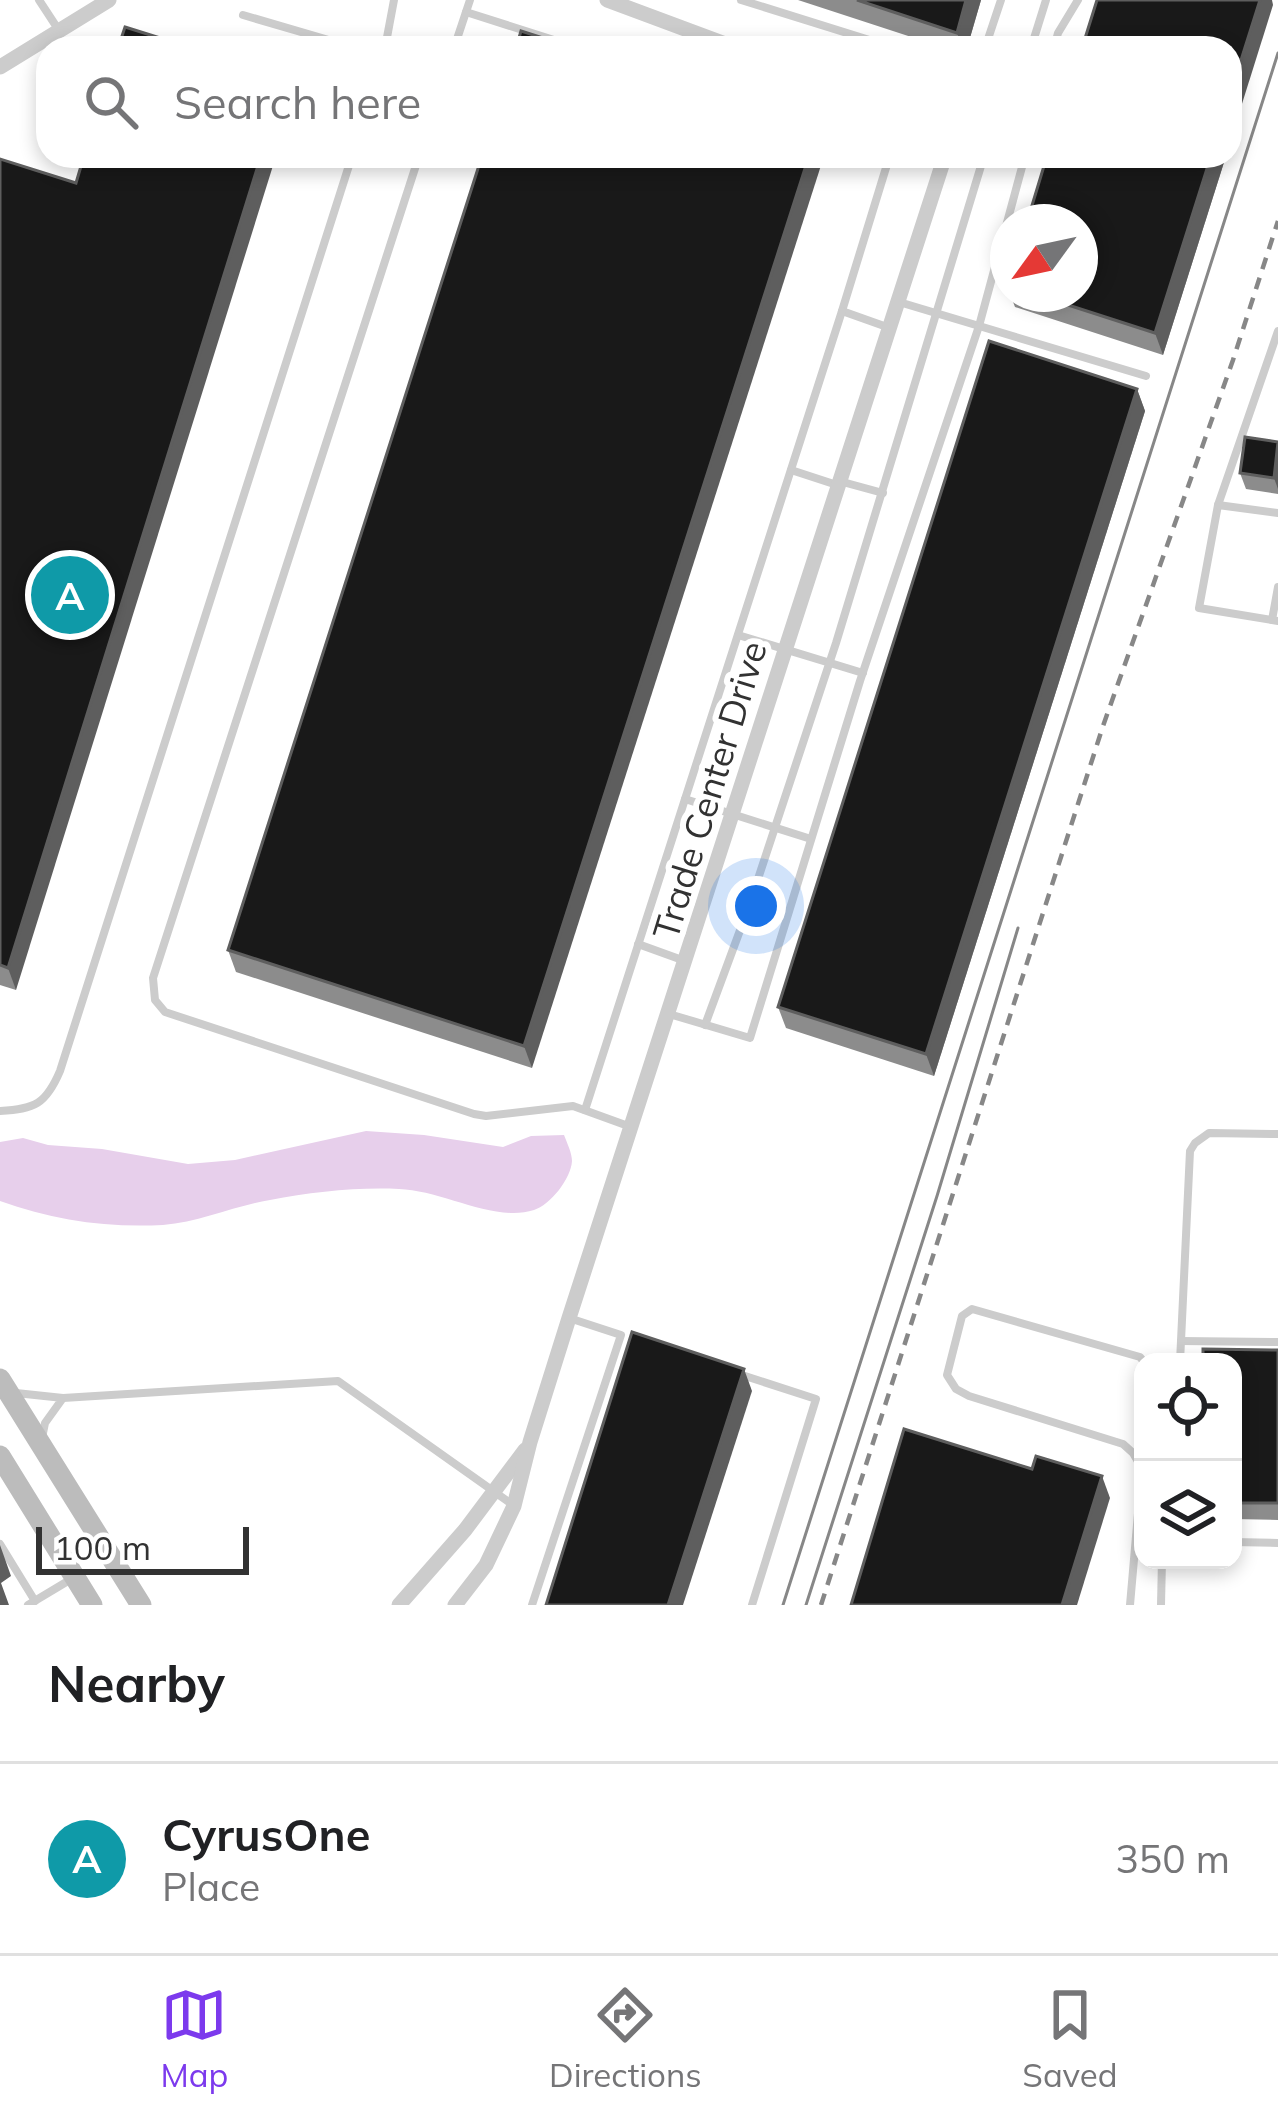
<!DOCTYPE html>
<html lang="en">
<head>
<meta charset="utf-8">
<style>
  :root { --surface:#fff; --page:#f6f6f6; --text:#202124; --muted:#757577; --line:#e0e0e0; --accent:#7c3aed }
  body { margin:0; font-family:Mulish,sans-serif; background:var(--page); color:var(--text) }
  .controls { position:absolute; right:36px; bottom:36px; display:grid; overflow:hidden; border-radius:24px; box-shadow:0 6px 18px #0003 }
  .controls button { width:108px; height:108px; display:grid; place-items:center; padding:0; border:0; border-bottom:3px solid var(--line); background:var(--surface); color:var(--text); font:60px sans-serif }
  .compass { position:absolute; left:990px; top:204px; width:108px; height:108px; border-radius:50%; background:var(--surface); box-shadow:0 6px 18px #0003; rotate:237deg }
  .scale { position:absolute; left:36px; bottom:30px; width:213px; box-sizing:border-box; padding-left:12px; border:6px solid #323232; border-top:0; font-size:33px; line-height:42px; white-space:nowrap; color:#323232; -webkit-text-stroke:9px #fff; paint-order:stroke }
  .you { position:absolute; left:756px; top:906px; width:42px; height:42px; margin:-30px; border:9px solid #fff; border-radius:50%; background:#1a73e8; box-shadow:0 0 0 18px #1a73e833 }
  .badge { display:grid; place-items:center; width:78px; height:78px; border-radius:50%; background:var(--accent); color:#fff; font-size:39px; font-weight:700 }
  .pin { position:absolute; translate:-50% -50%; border:6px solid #fff; box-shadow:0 3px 12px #0006 }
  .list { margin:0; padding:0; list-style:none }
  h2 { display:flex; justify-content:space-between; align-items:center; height:156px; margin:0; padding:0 48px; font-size:51px }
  h2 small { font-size:39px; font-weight:400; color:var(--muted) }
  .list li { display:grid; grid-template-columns:78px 1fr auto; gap:36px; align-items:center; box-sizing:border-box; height:192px; padding:0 48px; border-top:3px solid var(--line) }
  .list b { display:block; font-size:45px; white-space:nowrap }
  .list p { margin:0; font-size:39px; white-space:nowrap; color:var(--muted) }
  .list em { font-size:39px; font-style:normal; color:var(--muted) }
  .icon { flex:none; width:66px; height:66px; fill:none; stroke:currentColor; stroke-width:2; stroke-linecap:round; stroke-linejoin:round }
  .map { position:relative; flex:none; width:1278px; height:1605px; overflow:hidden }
  .search { position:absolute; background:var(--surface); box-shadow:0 6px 18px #0003; left:36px; right:36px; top:36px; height:132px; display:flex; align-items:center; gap:30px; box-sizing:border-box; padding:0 42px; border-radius:36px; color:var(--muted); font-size:45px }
  .sheet { height:348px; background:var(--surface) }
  nav { display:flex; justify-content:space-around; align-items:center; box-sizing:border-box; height:168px; border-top:3px solid var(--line); background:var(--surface); font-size:33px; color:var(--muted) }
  nav a { display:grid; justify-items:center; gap:6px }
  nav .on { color:var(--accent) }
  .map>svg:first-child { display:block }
  .water { fill:#e7cfeb }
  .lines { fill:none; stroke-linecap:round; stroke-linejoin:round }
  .lane { stroke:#ccc; stroke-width:8 }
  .street { stroke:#ccc; stroke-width:15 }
  .secondary { stroke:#bcbcbc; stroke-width:21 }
  .tram { stroke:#878787; stroke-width:3 }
  .rail { stroke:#878787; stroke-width:4.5; stroke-dasharray:12 9; stroke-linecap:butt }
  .wall { fill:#8c8c8c }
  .shaded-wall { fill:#5e5e5e }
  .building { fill:#191919; stroke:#5e5e5e; stroke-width:3 }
  .labels { text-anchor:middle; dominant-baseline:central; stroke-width:12; stroke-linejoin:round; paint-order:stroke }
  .street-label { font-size:36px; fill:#323232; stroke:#fff }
</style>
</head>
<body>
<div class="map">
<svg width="1278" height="1605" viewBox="0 0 1278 1605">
  <rect width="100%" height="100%" fill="#fff"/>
  <path class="water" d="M366,1131L424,1135L503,1147L531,1136L564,1135C567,1143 572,1153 572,1161C571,1179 550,1205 534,1210C495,1223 441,1190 399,1189C357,1187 312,1192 270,1200C234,1206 200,1222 163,1225C106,1228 53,1220 0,1201V1142L23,1138L48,1145L102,1149L188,1164L235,1160Z"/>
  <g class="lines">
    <g class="lane">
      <path d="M39,0L58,29"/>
      <path d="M741,0L895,48"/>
      <path d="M466,12L579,48"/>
      <path d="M243,15L356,48"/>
      <path d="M385,48L394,0"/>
      <path d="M454,48L470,0"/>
      <path d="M985,48L1001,0"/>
      <path d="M1031,48L1046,0"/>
      <path d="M1054,48L1058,33L1078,0"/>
      <path d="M419,156L153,978L155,1000L165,1012L474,1114L486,1116L573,1106L631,1127"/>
      <path d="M899,302L1146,376"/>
      <path d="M887,327L842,311L889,158L888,156"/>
      <path d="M1278,331L1218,505L1199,608L1278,621"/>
      <path d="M791,470L837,485"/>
      <path d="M839,481L883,493"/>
      <path d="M1218,505L1278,513"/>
      <path d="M1272,620L1278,587"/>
      <path d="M738,635L863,673"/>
      <path d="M685,799L811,839"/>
      <path d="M638,944L685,961"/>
      <path d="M669,1014L750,1038L860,681L979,326L1025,156"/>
      <path d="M705,1025L749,906L836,643L984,156"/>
      <path d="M585,1110L842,311"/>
      <path d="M0,1111C35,1109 46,1104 60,1071L352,156"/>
      <path d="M1181,1341L1278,1342"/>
      <path d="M1180,1362L1190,1151L1195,1143L1209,1133L1278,1134"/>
      <path d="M742,1375L816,1399L752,1605"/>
      <path d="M16,1393L63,1398L45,1423L42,1438"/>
      <path d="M63,1398L338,1381L513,1505"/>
      <path d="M1140,1465L1133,1453L1123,1444L969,1396L956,1389L947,1375L962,1316L972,1309L1140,1357L1144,1362"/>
      <path d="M1233,1542L1278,1543"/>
      <path d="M0,1544L35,1601"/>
      <path d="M28,1605L73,1578"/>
      <path d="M532,1605L621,1335L569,1318"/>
      <path d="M1130,1605L1143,1456"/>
      <path d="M1161,1605L1162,1560"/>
    </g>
    <g class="street">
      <path d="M607,0L736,48"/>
      <path d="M0,67L109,0"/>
      <path d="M399,1605L465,1530L525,1450"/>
      <path d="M455,1605L486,1565L514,1506L530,1442L569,1318L945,156"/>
    </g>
    <g class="secondary">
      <path d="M0,1379L141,1605"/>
      <path d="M0,1456L92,1605"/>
    </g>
    <g class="tram">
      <path d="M783,1605L1278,53"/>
      <path d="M806,1605L937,1196L1018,928"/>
    </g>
    <path class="rail" d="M821,1605L1103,726L1233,360L1278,221"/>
  </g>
  <g class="wall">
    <path d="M798,0H981L967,48H945Z"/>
    <path d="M482,156L532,1068L236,972L228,950Z"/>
    <path d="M1047,156H1226L1163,355L1015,307L1010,294H1080Z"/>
    <path d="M0,159L76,183L16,990L0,985Z"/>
    <path d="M1137,389L1145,411L934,1076L786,1028L778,1007Z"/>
    <path d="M1278,442V494L1246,489L1240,473Z"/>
    <path d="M1278,1350V1520L1233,1519V1362Z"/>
  </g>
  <g class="shaded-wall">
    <path d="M966,0H981L967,48H963L957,33Z"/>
    <path d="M1260,0H1272L1273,5L1230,142V95Z"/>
    <path d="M261,156H276L16,990L8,968Z"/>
    <path d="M809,156H824L532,1068L524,1046Z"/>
    <path d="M1211,156H1226L1163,355L1155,333Z"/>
    <path d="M1137,389L1145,411L934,1076L926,1054Z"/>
    <path d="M1278,448V489L1274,478Z"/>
    <path d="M744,1369L752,1391L683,1605H668Z"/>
    <path d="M1102,1476L1110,1498L1077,1605H1062Z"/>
    <path d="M0,1545L11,1576L1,1583L9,1605H0Z"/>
  </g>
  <g class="building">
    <path d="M857,0H966L957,33Z"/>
    <path d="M1097,0H1260L1230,95V48H1082Z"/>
    <path d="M125,27L192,48H118Z"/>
    <path d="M521,31L574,48H516Z"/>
    <path d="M84,156H261L8,968L0,965V159L76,183Z"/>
    <path d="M482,156H809L524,1046L228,950Z"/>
    <path d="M1047,156H1211L1155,333L1034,294H1080V222H1027Z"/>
    <path d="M989,341L1137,389L926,1054L778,1007Z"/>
    <path d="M1245,437L1278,442L1274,478L1240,473Z"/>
    <path d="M632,1332L744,1369L668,1605H546Z"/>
    <path d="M1203,1349L1278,1350V1503H1233V1362H1203Z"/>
    <path d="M904,1429L1032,1469L1036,1456L1102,1476L1062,1605H851Z"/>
  </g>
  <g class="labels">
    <g class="street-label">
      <text transform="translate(709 790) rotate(-73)">Trade Center Drive</text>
    </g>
  </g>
</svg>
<div class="controls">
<button><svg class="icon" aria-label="locate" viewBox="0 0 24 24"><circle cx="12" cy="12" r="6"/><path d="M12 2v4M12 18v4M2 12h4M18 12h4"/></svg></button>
<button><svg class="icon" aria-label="layers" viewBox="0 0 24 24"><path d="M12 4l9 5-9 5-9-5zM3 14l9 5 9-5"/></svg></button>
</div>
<svg class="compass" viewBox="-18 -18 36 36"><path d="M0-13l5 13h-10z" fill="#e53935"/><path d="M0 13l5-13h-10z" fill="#757577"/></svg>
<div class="scale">100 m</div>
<div class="you"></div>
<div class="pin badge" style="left:70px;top:595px;background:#0f9aa8">A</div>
<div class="search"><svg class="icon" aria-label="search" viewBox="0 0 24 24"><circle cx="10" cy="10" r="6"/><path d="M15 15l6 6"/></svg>Search here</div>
</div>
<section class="sheet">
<h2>Nearby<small></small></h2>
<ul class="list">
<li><span class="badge" style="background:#0f9aa8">A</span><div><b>CyrusOne</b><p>Place</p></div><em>350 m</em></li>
</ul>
</section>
<nav>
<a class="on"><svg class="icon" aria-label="map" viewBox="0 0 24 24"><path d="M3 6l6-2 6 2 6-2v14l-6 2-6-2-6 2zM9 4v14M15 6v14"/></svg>Map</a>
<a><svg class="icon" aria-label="directions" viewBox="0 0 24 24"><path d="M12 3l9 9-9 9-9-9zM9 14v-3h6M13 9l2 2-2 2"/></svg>Directions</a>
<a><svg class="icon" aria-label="saved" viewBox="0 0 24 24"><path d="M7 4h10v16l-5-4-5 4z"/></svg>Saved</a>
</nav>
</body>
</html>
